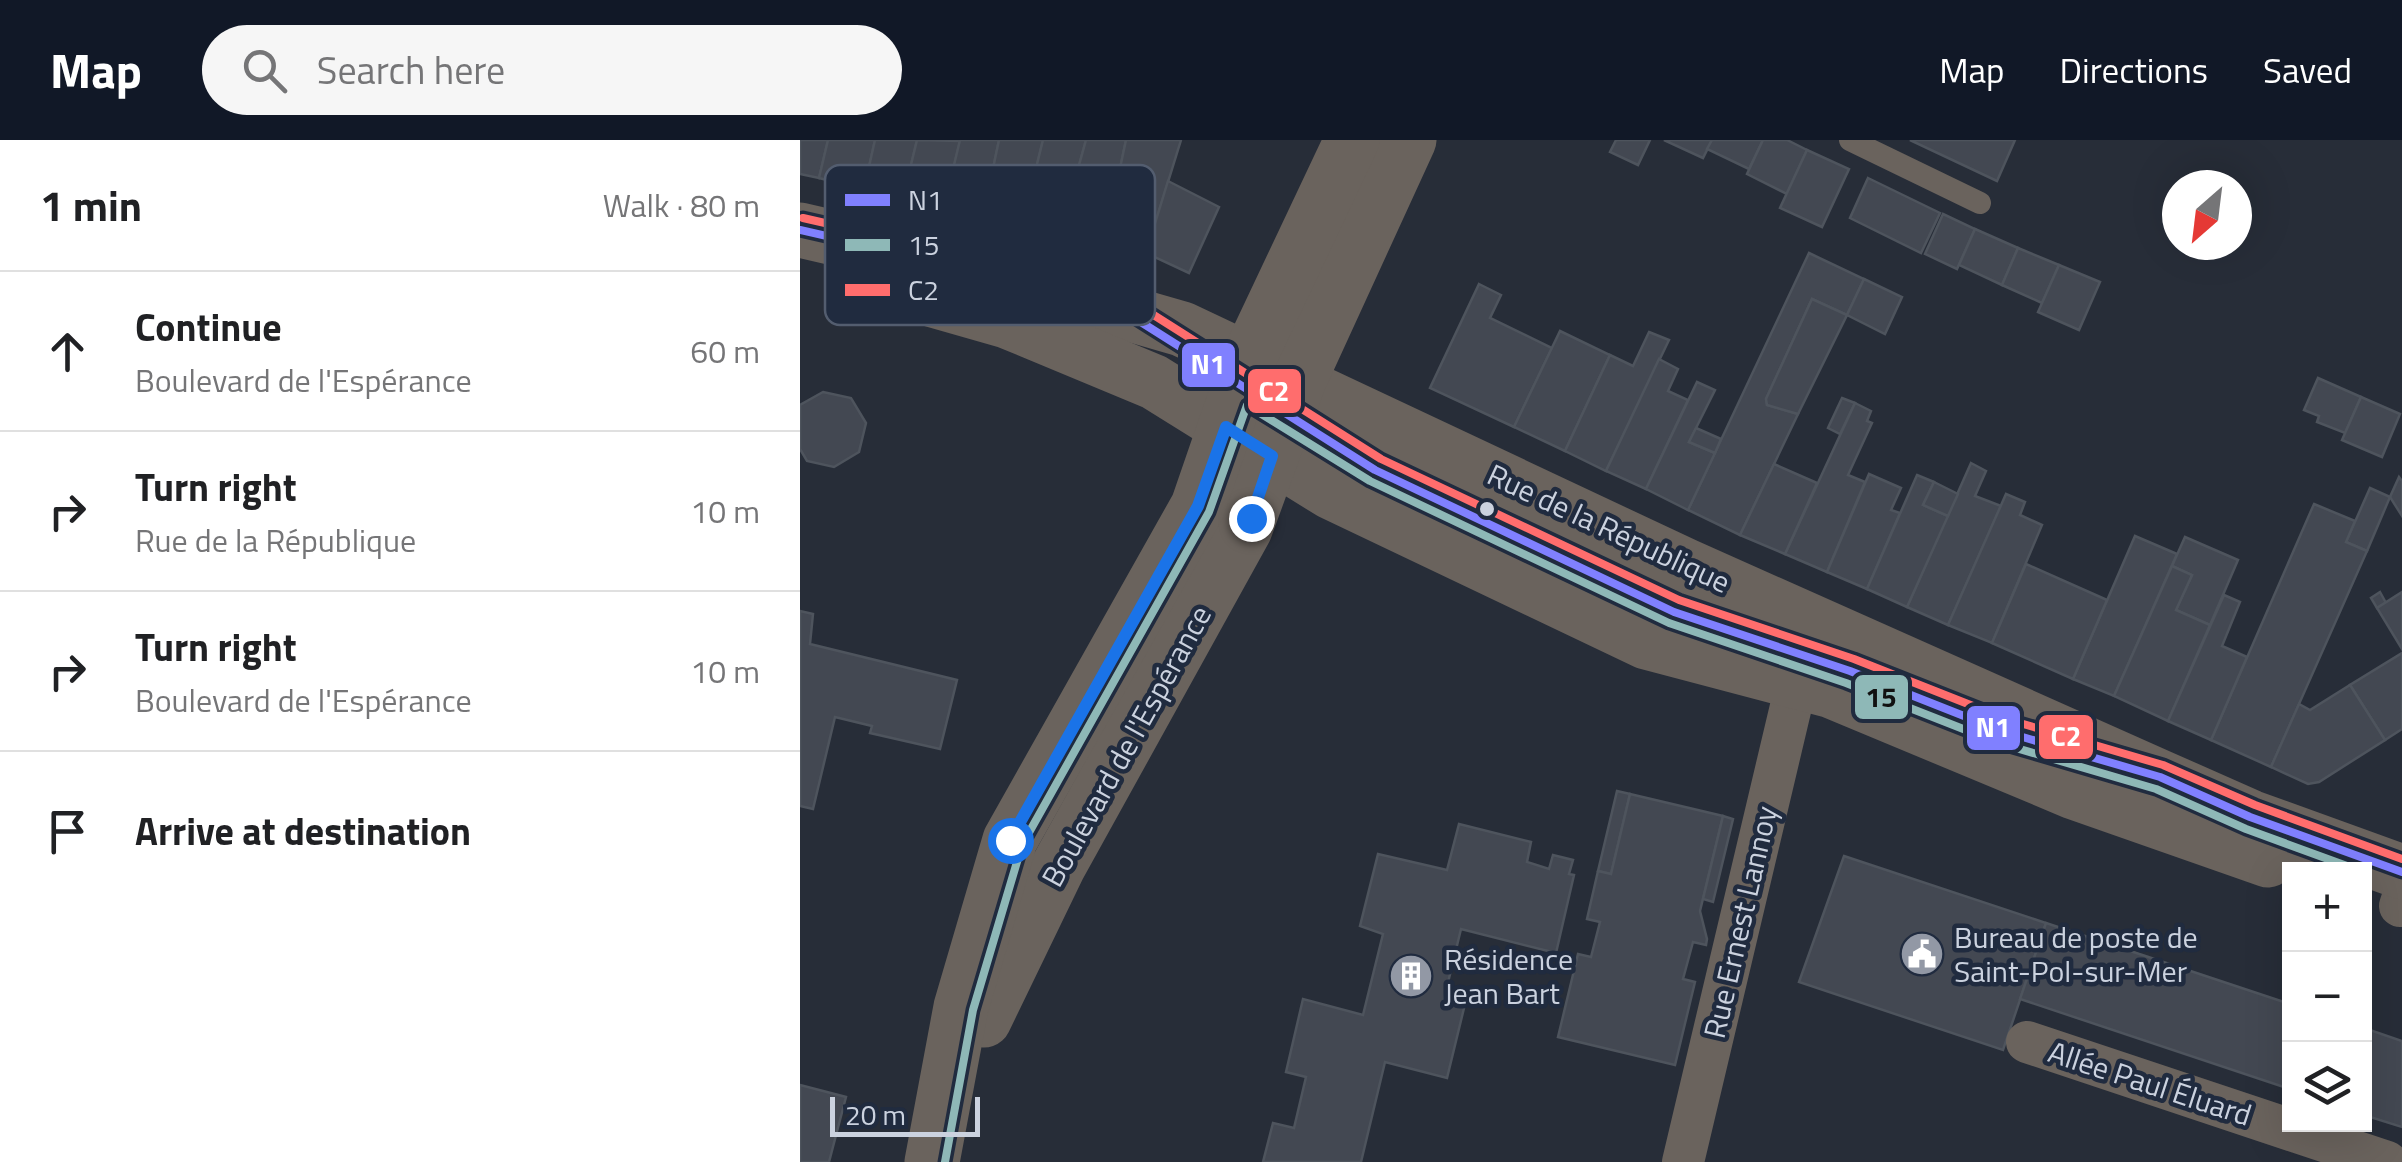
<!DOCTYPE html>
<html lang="en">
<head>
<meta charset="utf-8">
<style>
  :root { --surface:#fff; --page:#f6f6f6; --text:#202124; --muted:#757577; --line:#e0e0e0; --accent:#111827 }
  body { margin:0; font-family:"Titillium Web",sans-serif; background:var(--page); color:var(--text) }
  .controls { position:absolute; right:30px; bottom:30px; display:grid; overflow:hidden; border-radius:0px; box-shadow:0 10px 40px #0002 }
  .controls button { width:90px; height:90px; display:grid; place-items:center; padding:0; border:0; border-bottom:2px solid var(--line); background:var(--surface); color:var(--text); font:50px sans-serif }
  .compass { position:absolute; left:1362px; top:30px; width:90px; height:90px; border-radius:50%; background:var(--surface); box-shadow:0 10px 40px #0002; rotate:208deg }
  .scale { position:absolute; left:30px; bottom:25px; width:150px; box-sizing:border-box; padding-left:10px; border:5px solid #cbd2df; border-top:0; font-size:28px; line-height:35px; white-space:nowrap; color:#cbd2df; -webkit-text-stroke:8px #202b3f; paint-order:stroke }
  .stop { position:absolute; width:30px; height:30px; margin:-22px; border:8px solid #1a73e8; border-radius:50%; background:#fff }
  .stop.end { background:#1a73e8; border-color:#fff; box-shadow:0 2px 10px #0008 }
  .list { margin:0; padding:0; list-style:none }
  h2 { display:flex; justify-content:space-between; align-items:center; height:130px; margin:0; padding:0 40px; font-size:42px }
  h2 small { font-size:32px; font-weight:400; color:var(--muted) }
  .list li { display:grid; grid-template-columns:65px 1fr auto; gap:30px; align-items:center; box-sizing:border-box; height:160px; padding:0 40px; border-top:2px solid var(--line) }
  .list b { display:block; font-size:38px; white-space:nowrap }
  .list p { margin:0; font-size:32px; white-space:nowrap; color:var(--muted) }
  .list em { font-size:32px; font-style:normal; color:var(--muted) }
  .icon { flex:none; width:55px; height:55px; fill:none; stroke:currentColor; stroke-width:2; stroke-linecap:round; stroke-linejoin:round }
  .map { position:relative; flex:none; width:1602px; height:1022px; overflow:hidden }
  header { display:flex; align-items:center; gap:60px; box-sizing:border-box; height:140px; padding:0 50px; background:var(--accent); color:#fff }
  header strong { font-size:48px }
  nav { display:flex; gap:55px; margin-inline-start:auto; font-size:35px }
  .search { width:700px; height:90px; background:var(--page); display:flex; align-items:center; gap:25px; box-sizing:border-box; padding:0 35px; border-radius:55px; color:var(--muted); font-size:38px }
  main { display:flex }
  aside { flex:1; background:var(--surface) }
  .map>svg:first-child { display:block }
  .building { fill:#434852; stroke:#4e545d; stroke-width:2.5 }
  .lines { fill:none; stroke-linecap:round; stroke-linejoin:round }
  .service { stroke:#6a635d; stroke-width:22 }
  .minor { stroke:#6a635d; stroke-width:42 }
  .tertiary { stroke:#6a635d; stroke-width:55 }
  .bus-1-casing { stroke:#202b3f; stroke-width:15 }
  .bus-2-casing { stroke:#202b3f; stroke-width:15 }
  .bus-3-casing { stroke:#202b3f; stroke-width:15 }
  .bus-1 { stroke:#8080ff; stroke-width:8 }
  .bus-2 { stroke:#8eb8b7; stroke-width:8 }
  .bus-3 { stroke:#ff6d6d; stroke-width:8 }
  .route { stroke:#1a73e8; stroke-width:12 }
  .bus-dot { fill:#cbd2df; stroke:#202b3f; stroke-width:4 }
  .labels { text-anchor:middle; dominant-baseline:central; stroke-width:9; stroke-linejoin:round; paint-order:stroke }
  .street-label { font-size:30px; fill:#cbd2df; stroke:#202b3f }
  .poi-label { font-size:30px; fill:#cbd2df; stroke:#202b3f; text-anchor:start }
  .key { fill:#202b3f; stroke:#535d6f; stroke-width:2.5 }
  .key-label { font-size:28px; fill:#cbd2df }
  .line-badge { stroke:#202b3f; stroke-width:4 }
  .badge-label { font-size:28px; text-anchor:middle; font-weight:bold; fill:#fff }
  .pale-badge-label { font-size:28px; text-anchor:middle; font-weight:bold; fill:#111 }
</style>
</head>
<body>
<header>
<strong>Map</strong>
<div class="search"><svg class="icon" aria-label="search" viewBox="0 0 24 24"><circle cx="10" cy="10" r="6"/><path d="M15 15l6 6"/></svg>Search here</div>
<nav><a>Map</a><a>Directions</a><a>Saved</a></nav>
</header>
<main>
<aside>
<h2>1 min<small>Walk · 80 m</small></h2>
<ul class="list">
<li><svg class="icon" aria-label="ahead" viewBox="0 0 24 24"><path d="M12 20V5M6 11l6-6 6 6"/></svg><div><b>Continue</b><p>Boulevard de l'Espérance</p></div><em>60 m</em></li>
<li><svg class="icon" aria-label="right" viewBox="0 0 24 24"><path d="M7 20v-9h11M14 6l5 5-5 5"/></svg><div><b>Turn right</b><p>Rue de la République</p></div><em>10 m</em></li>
<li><svg class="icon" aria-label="right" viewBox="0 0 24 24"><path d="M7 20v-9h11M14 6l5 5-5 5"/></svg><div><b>Turn right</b><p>Boulevard de l'Espérance</p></div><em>10 m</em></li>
<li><svg class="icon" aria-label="arrive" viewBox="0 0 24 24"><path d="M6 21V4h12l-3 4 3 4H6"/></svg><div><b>Arrive at destination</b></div></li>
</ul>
</aside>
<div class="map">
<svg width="1602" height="1022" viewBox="0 0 1602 1022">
  <rect width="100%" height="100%" fill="#272d38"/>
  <g class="building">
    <path d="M0,0H28L19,38L0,34Z"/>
    <path d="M28,0H75L64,49L19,38Z"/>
    <path d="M75,0H117L103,58L64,49Z"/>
    <path d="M117,0L160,1L144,67L103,58Z"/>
    <path d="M199,0L183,76L144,67L160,0Z"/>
    <path d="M199,0H243L222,85L183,76Z"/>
    <path d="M243,0H286L260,94L222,85Z"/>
    <path d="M286,0H326L304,104L260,94Z"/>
    <path d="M326,0H381L346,113L304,104Z"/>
    <path d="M816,0H850L838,25L810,12Z"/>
    <path d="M864,0H912L903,18Z"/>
    <path d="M912,0H963L949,29L907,9Z"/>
    <path d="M963,0H987L1007,10L987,54L947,34Z"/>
    <path d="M1110,0H1215L1197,41Z"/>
    <path d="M1007,10L1049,29L1022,87L980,68Z"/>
    <path d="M1068,38L1140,73L1121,113L1050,78Z"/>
    <path d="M368,41L419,67L389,133L346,113Z"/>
    <path d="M1143,74L1175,89L1157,129L1125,114Z"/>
    <path d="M1175,89L1218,108L1202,145L1159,125Z"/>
    <path d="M1218,108L1259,125L1242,163L1202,145Z"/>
    <path d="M1009,113L1064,139L1047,175L1012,159L966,259L967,265L998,274L940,395L888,370Z"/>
    <path d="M1259,125L1300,142L1279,190L1238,172Z"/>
    <path d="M1064,139L1102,157L1085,194L1047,175Z"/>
    <path d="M679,144L701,155L690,178L752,208L714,287L630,248Z"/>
    <path d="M1012,159L1047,175L998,274L967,265L966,259Z"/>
    <path d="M760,191L810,215L765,311L714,287Z"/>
    <path d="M849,192L869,200L806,331L765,311L810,215L833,226Z"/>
    <path d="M859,219L878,229L868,251L888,260L846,349L806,331Z"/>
    <path d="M1518,238L1561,257L1545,293L1517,282L1519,276L1504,270Z"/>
    <path d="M897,242L915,250L889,302L915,313L888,370L846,349Z"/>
    <path d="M23,252L51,258L66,283L59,312L34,327L7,321L0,309V265Z"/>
    <path d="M1561,257L1600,274L1582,317L1542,300Z"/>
    <path d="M1042,258L1055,263L1040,294L1028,288Z"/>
    <path d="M1055,263L1071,271L1067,281L1072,283L1048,335L1065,342L1027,432L985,414Z"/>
    <path d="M896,288L921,299L915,313L889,302Z"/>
    <path d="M1171,323L1186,331L1175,356L1201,366L1148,485L1107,467Z"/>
    <path d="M974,324L1017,343L985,414L940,395Z"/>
    <path d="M1069,334L1101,348L1091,370L1100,373L1067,449L1027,432Z"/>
    <path d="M1117,335L1134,342L1123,365L1148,376L1107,467L1067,449Z"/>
    <path d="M1599,337L1602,341V376L1590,357Z"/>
    <path d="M1134,342L1158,354L1148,376L1123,365Z"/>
    <path d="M1570,348L1590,357L1567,411L1546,402Z"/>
    <path d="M1206,354L1225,362L1220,375L1242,385L1192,503L1148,485Z"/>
    <path d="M1514,364L1555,381L1546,402L1567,411L1471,627L1411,600Z"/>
    <path d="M1335,396L1377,414L1314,556L1273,539Z"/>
    <path d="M1385,397L1438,420L1410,485L1376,470L1392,435L1372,426Z"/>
    <path d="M1226,424L1307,460L1273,539L1192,503Z"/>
    <path d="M1372,426L1392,435L1376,470L1410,485L1368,581L1314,556Z"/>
    <path d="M1580,452L1586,463L1577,468L1571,458Z"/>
    <path d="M1602,452V509L1577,468Z"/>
    <path d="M1424,455L1440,462L1422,506L1447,517L1411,600L1368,581Z"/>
    <path d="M0,471L13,474L10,504L157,540L140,609L70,593L72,586L35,577L13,669L0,666Z"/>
    <path d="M1602,513V589L1585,600L1550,545Z"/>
    <path d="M1550,545L1585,600L1519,642L1508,644L1471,627L1499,564L1510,570Z"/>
    <path d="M817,651L830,654L811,734L798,731Z"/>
    <path d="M830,654L923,676L900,771L907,799L906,805L893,802L883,839L895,842L875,925L758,897L778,814L791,817L800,782L787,779L798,731L811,734Z"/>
    <path d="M923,676L933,679L913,762L903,759Z"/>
    <path d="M659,684L731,702L727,722L749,729L753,715L773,720L769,734L774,735L756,813L661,789L644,859L665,864L647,938L585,922L561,1022H463L473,983L494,988L506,937L486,932L503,859L563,875L583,794L560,786L578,714L647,730Z"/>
    <path d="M1044,716L1246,783L1203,910L999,842Z"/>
    <path d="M1246,783L1490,864V949L1220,859Z"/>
    <path d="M1564,888L1602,901V987L1564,975Z"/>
    <path d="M0,945L46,957L29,1022H0Z"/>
  </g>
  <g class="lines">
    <g class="service">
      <path d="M1050,0L1180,63"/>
      <path d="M484,274C650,378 834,461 1021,521"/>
    </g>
    <g class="minor">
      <path d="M1600,766L1602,760"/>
      <path d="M1227,902L1587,1022"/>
      <path d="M883,1022L997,541"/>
    </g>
    <g class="tertiary">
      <path d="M0,90L198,136L382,189L886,426L1360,637L1450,677L1602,732"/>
      <path d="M95,149L207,181L354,242L531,352L846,502L1032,551L1274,652L1468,720"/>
      <path d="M184,880L258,727L445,389L499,240L609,0"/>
      <path d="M132,1022L161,867L210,700L398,366L449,218L552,0"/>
    </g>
    <g class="bus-1-casing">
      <path id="bus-1" d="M0,90L171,129L325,172L575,330L874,472L1050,531L1202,591L1360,637L1450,677L1602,732"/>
    </g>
    <g class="bus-2-casing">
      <path id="bus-2" d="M145,1022L173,870L222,705L409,372L447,265L570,341L869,483L1046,543L1199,603L1356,649L1446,689L1558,730"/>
    </g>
    <g class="bus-3-casing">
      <path id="bus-3" d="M3,78L174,117L330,160L581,319L879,460L1054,519L1206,579L1363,625L1455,665L1602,719"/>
    </g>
    <use href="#bus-1" class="bus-1"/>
    <use href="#bus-2" class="bus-2"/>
    <use href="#bus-3" class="bus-3"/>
  </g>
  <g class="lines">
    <path class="route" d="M210,700L398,366L426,287L472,316L451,378"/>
  </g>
  <defs>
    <g id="civic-disc" transform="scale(2.25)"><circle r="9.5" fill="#9298a5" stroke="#202b3f"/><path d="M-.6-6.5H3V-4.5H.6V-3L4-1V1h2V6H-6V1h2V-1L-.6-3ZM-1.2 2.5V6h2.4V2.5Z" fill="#fff"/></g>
    <g id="building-disc" transform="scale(2.25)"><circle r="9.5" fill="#9298a5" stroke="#202b3f"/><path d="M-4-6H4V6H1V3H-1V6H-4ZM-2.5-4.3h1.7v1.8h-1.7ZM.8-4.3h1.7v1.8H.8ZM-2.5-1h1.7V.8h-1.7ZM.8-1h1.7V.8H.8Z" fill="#fff"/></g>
  </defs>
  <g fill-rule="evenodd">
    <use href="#civic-disc" x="1122" y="814"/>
    <use href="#building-disc" x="611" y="836"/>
  </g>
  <circle class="bus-dot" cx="687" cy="369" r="9"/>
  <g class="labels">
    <g class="street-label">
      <text transform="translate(809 388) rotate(25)">Rue de la République</text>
      <text transform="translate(326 606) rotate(-61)">Boulevard de l'Espérance</text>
      <text transform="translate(940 782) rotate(-77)">Rue Ernest Lannoy</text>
      <text transform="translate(1350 943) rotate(18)">Allée Paul Éluard</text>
    </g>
    <g class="poi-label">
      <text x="1154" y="797">Bureau de poste de<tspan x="1154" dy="34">Saint-Pol-sur-Mer</tspan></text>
      <text x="644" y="819">Résidence<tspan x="644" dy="34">Jean Bart</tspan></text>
    </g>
  </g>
  <rect x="25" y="25" width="330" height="160" rx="15" class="key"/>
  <rect x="45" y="54" width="45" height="12" fill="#8080ff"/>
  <rect x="45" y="99" width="45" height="12" fill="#8eb8b7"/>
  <rect x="45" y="144" width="45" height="12" fill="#ff6d6d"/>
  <g class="key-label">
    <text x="108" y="70">N1</text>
    <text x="108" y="115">15</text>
    <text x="108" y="160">C2</text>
  </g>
  <g class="line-badge">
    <rect x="380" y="201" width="57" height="48" rx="10" fill="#8080ff"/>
    <rect x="446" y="227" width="57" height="48" rx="10" fill="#ff6d6d"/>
    <rect x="1053" y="533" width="57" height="48" rx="10" fill="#8eb8b7"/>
    <rect x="1165" y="564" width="57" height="48" rx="10" fill="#8080ff"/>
    <rect x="1237" y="573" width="58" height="48" rx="10" fill="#ff6d6d"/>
  </g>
  <g class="badge-label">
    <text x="408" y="234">N1</text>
    <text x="474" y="261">C2</text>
    <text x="1193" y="597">N1</text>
    <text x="1266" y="606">C2</text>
  </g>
  <g class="pale-badge-label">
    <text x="1081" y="567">15</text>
  </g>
</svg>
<div class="controls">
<button>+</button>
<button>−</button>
<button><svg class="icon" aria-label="layers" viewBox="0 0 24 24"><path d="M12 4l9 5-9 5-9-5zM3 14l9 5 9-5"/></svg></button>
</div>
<svg class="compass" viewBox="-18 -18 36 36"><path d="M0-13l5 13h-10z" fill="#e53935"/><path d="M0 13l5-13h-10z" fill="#757577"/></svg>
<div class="scale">20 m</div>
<div class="stop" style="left:210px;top:700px"></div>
<div class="stop end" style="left:451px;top:378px"></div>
</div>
</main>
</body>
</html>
